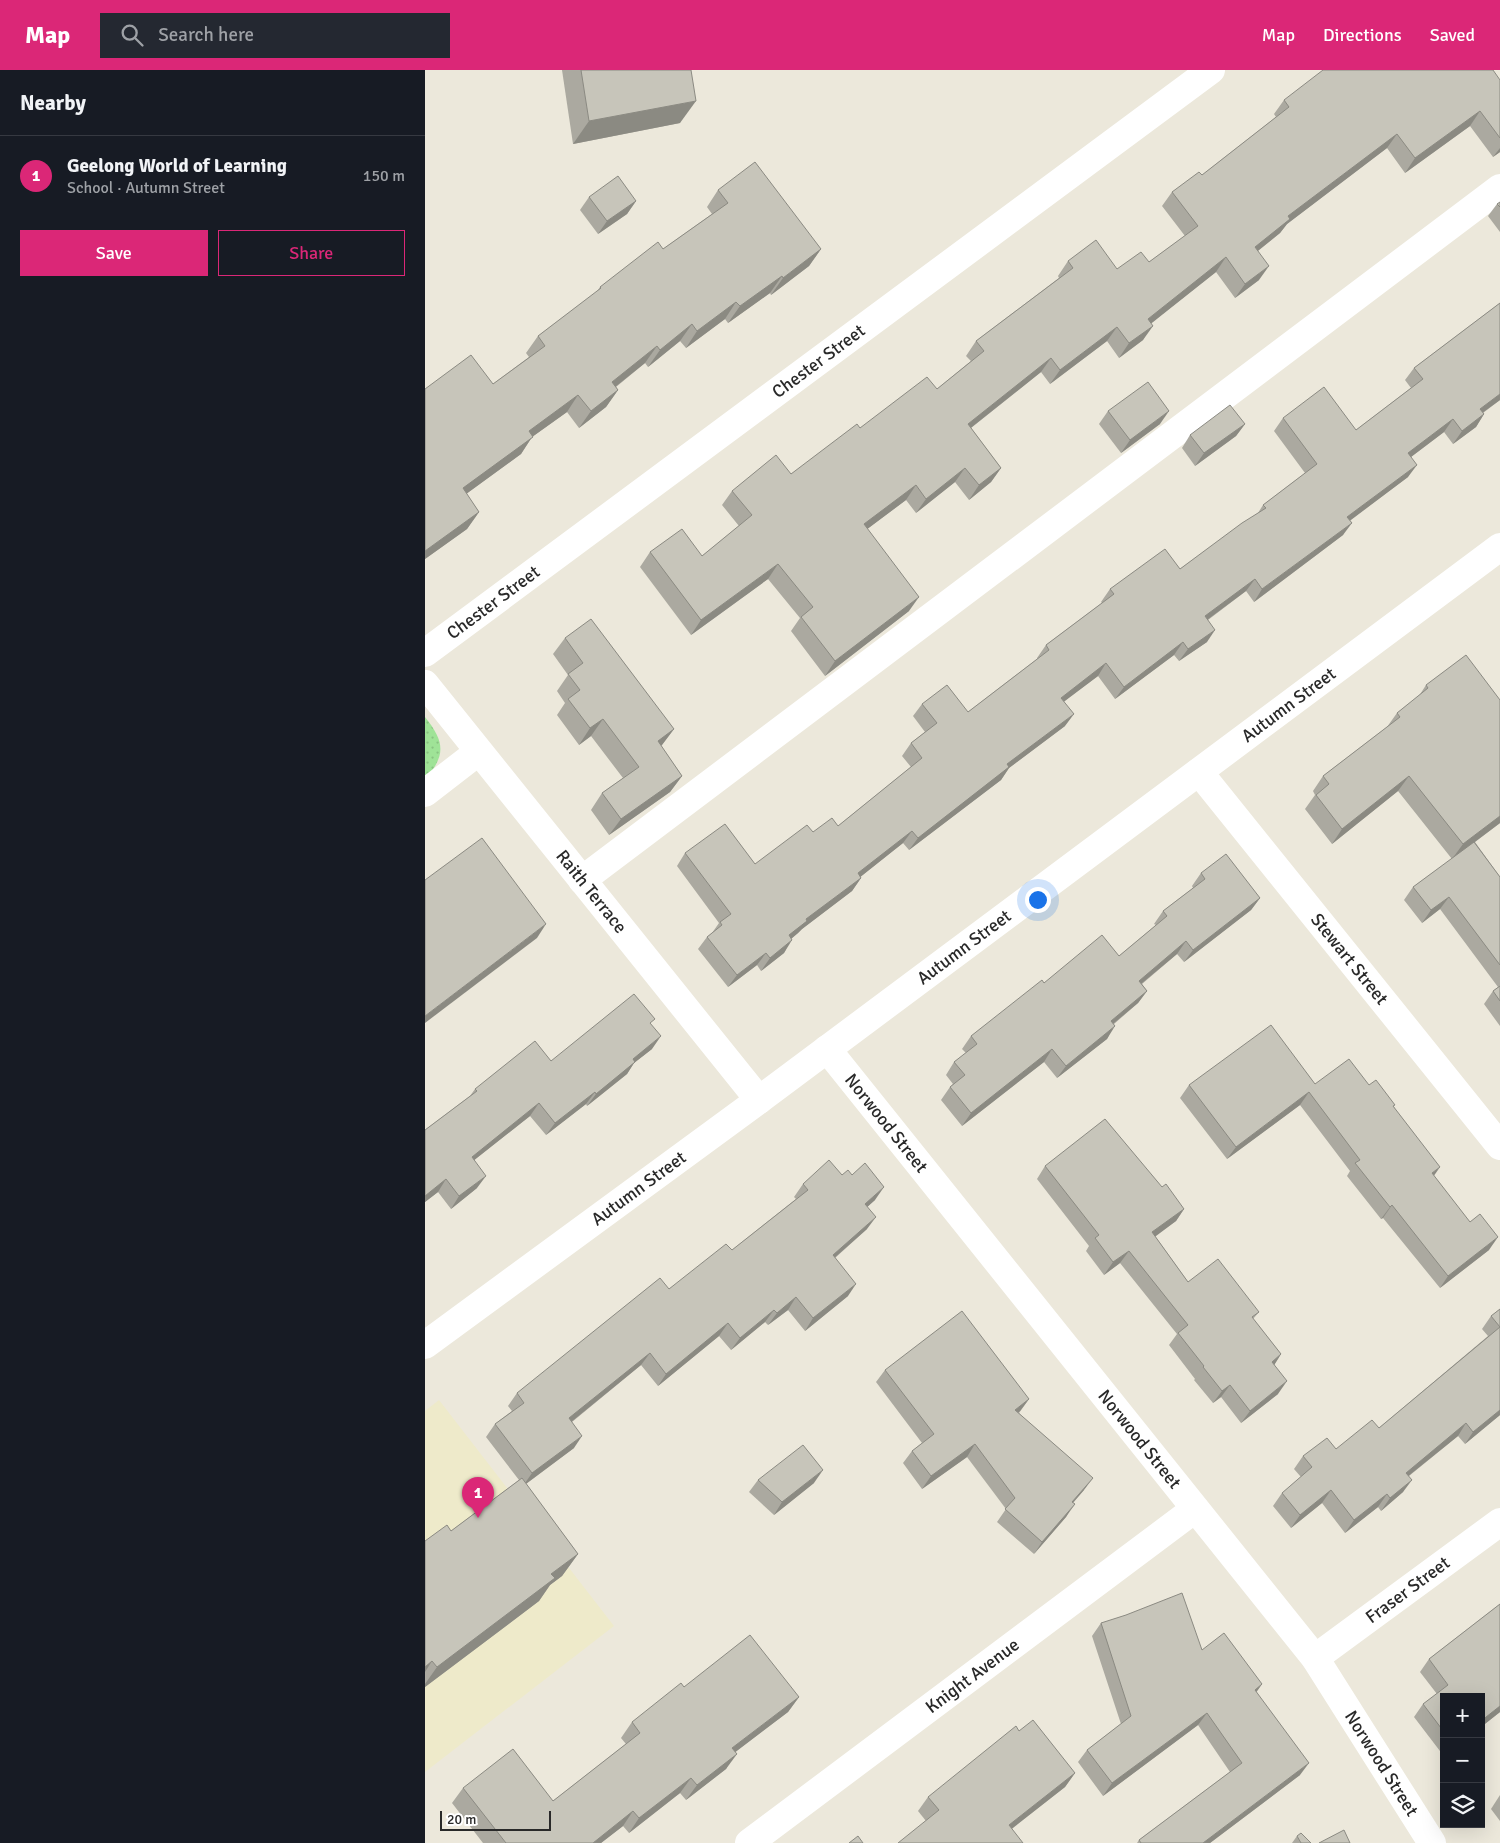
<!DOCTYPE html>
<html lang="en">
<head>
<meta charset="utf-8">
<style>
  :root { --surface:#171b24; --page:#242831; --text:#f1f3f6; --muted:#9ea1a6; --line:#363941; --accent:#db2777 }
  body { margin:0; font-family:Signika,sans-serif; background:var(--page); color:var(--text) }
  .controls { position:absolute; right:15px; bottom:15px; display:grid; overflow:hidden; border-radius:0px; box-shadow:0 5px 20px #0002 }
  .controls button { width:45px; height:45px; display:grid; place-items:center; padding:0; border:0; border-bottom:1px solid var(--line); background:var(--surface); color:var(--text); font:25px sans-serif }
  .scale { position:absolute; left:15px; bottom:12px; width:111px; box-sizing:border-box; padding-left:5px; border:2px solid #292929; border-top:0; font-size:14px; line-height:18px; white-space:nowrap; color:#292929; -webkit-text-stroke:4px #fff; paint-order:stroke }
  .you { position:absolute; left:612px; top:829px; width:18px; height:18px; margin:-12px; border:4px solid #fff; border-radius:50%; background:#1a73e8; box-shadow:0 0 0 8px #1a73e833 }
  .badge { display:grid; place-items:center; width:32px; height:32px; border-radius:50%; background:var(--accent); color:#fff; font-size:16px; font-weight:700 }
  .pin { position:absolute; translate:-50% -41px; filter:drop-shadow(0 1px 2px #0008) }
  .pin::after { content:''; position:absolute; top:26px; width:18px; height:15px; background:inherit; clip-path:polygon(0 0,100% 0,50% 100%) }
  .list { margin:0; padding:0; list-style:none }
  h2 { display:flex; justify-content:space-between; align-items:center; height:65px; margin:0; padding:0 20px; font-size:21px }
  h2 small { font-size:16px; font-weight:400; color:var(--muted) }
  .list li { display:grid; grid-template-columns:32px 1fr auto; gap:15px; align-items:center; box-sizing:border-box; height:80px; padding:0 20px; border-top:1px solid var(--line) }
  .list b { display:block; font-size:19px; white-space:nowrap }
  .list p { margin:0; font-size:16px; white-space:nowrap; color:var(--muted) }
  .list em { font-size:16px; font-style:normal; color:var(--muted) }
  .actions { display:flex; gap:10px; padding:15px 20px }
  .actions a { flex:1; padding:11px 0; border:1px solid var(--accent); border-radius:0px; text-align:center; font-size:18px; color:var(--accent) }
  .actions .main { background:var(--accent); color:#fff }
  .icon { flex:none; width:28px; height:28px; fill:none; stroke:currentColor; stroke-width:2; stroke-linecap:round; stroke-linejoin:round }
  .map { position:relative; flex:none; width:1075px; height:1773px; overflow:hidden }
  header { display:flex; align-items:center; gap:30px; box-sizing:border-box; height:70px; padding:0 25px; background:var(--accent); color:#fff }
  header strong { font-size:24px }
  nav { display:flex; gap:28px; margin-inline-start:auto; font-size:18px }
  .search { width:350px; height:45px; background:var(--page); display:flex; align-items:center; gap:12px; box-sizing:border-box; padding:0 18px; border-radius:0px; color:var(--muted); font-size:19px }
  main { display:flex }
  aside { flex:1; background:var(--surface) }
  .map>svg:first-child { display:block }
  .education { fill:#eeeaca }
  .park { fill:url(#park-dots) }
  .lines { fill:none; stroke-linecap:round; stroke-linejoin:round }
  .minor { stroke:#fff; stroke-width:28 }
  .wall { fill:#aba9a0 }
  .shaded-wall { fill:#8b8a82 }
  .building { fill:#c7c5ba; stroke:#8b8a82 }
  .labels { text-anchor:middle; dominant-baseline:central; stroke-width:4.5; stroke-linejoin:round; paint-order:stroke }
  .street-label { font-size:18px; fill:#292929; stroke:#fff }
</style>
</head>
<body>
<header>
<strong>Map</strong>
<div class="search"><svg class="icon" aria-label="search" viewBox="0 0 24 24"><circle cx="10" cy="10" r="6"/><path d="M15 15l6 6"/></svg>Search here</div>
<nav><a>Map</a><a>Directions</a><a>Saved</a></nav>
</header>
<main>
<aside>
<h2>Nearby<small></small></h2>
<ul class="list">
<li><span class="badge">1</span><div><b>Geelong World of Learning</b><p>School · Autumn Street</p></div><em>150 m</em></li>
</ul>
<div class="actions"><a class="main">Save</a><a>Share</a></div>
</aside>
<div class="map">
<svg width="1075" height="1773" viewBox="0 0 1075 1773">
  <defs>
    <pattern id="park-dots" width="8" height="8" patternUnits="userSpaceOnUse" patternTransform="scale(1.25)"><rect width="8" height="8" fill="#9fe397"/><path d="M2 2h.1M6 6h.1" fill="none" stroke="#89c382" stroke-width="1.8" stroke-linecap="round"/></pattern>
  </defs>
  <rect width="100%" height="100%" fill="#ece8db"/>
  <path class="education" d="M14,1330L189,1556L0,1702V1341Z"/>
  <path class="park" d="M0,647C19,671 22,685 0,709Z"/>
  <g class="lines">
    <g class="minor">
      <path id="s1" d="M0,583L786,0"/>
      <path id="s2" d="M0,614L334,1030"/>
      <path id="s3" d="M774,702L1075,1076"/>
      <path d="M0,723L53,682"/>
      <path d="M157,810L1075,118"/>
      <path id="s4" d="M402,979L890,1588L1007,1773"/>
      <path id="s5" d="M0,1275L334,1030L1075,477"/>
      <path id="s6" d="M890,1588L1075,1452"/>
      <path id="s7" d="M324,1773L770,1439"/>
    </g>
  </g>
  <g class="wall">
    <path d="M137,0H266L255,53L148,74Z"/>
    <path d="M1075,10V82L1068,87L1045,56L980,103L962,78L862,154L855,163L833,181L834,210L810,228L791,202L726,253L718,270L694,288L682,271L625,314L616,302L546,358L576,398L566,412L544,430L530,412L491,443L481,430L442,459L484,541L400,606L366,561L375,548L343,509L266,565L215,497L225,482L277,486L314,456L297,435L307,421L366,404L435,358L512,319L546,291L541,286L551,271L634,208L633,206L643,191L692,199L724,192L760,166L737,136L747,122L777,105L851,47L849,44L859,30Z"/>
    <path d="M293,120L396,179L384,196L346,225L345,223L303,253L300,249L261,278L255,271L223,297L220,293L191,317L193,320L181,337L154,358L142,342L107,367L96,384L41,424L54,442L42,459L0,489L68,314L104,287L101,283L113,266L171,223L175,217L238,179L287,144L282,137Z"/>
    <path d="M164,127L211,131L202,144L173,164L155,140Z"/>
    <path d="M1075,132V162L1063,146L1072,134Z"/>
    <path d="M1075,233V330L1058,343L1059,344L1051,357L1028,374L1019,362L986,387L983,407L925,450L918,465L829,532L821,521L783,550L782,572L754,591L749,585L690,629L673,606L639,631L640,656L584,698L576,710L484,780L478,773L435,807L436,808L427,821L377,859L373,863L366,869L359,883L336,901L332,895L303,917L273,879L282,867L287,863L294,853L252,796L260,783L330,794L388,762L413,756L486,697L477,686L486,673L500,662L488,646L497,634L543,642L612,589V588L621,575L677,533L676,532L685,519L755,499L833,443L838,435L880,403L849,361L858,348L931,360L986,318L980,310L989,298Z"/>
    <path d="M683,341L735,354L696,383L674,354Z"/>
    <path d="M820,354L811,366L770,396L757,378L765,365Z"/>
    <path d="M140,568L249,659L236,676L257,706L245,722L184,765L166,740L177,723L198,708L166,666L154,675L132,645L140,633L132,621L143,605L128,584Z"/>
    <path d="M1001,615L1075,630V753L1050,772L1075,807V956L1059,934L1068,921L1073,917L1015,839L997,853L979,830L988,817L1027,789L973,721L907,774L880,739L890,725L888,721L898,706L962,657L972,643L994,626Z"/>
    <path d="M776,803L835,828L826,840L759,892L752,884L717,914L722,921L713,933L689,954L682,969L632,1008L619,992L537,1056L516,1030L525,1017L528,1014L521,1005L529,992L541,983L537,979L546,966L619,913L694,886L731,855L729,854L738,841L768,818L767,816Z"/>
    <path d="M226,954L227,979L209,993L202,1004L162,1036L161,1034L121,1065L105,1046L49,1090L52,1118L26,1139L13,1122L0,1132V1060L45,1026L50,1019Z"/>
    <path d="M890,1014L944,1015L969,1037L1009,1106L1064,1180L1015,1218L958,1148L956,1149L922,1106L925,1101L875,1035L802,1089L755,1028L764,1015Z"/>
    <path d="M620,1096L737,1117L759,1139L751,1151L730,1166L763,1212L834,1242L828,1249L856,1284L849,1295L853,1324L816,1353L796,1327L788,1333L769,1310L770,1309L744,1275L752,1264L695,1193L679,1205L661,1181L664,1176L612,1109Z"/>
    <path d="M417,1105L450,1130L442,1137V1159L410,1188L423,1226L380,1261L363,1240L343,1255L340,1252L306,1280L294,1266L233,1316L216,1295L147,1352L149,1378L101,1414L153,1484L137,1506L125,1515L114,1531L0,1617V1471L26,1461L94,1410L61,1367L70,1354L87,1341L83,1336L92,1323L244,1219L307,1180L371,1129L369,1127L378,1114Z"/>
    <path d="M1075,1239V1345L1040,1374L1033,1366L984,1406L978,1422L956,1441L953,1437L920,1463L897,1433L866,1458L848,1436L857,1423L876,1407L869,1399L878,1386L911,1379L954,1358L1063,1266L1057,1259L1066,1246Z"/>
    <path d="M460,1300L604,1329L594,1343L659,1420L648,1433L641,1447L609,1484L572,1452L581,1439L542,1387L497,1419L478,1393L487,1381L497,1373L451,1312Z"/>
    <path d="M333,1410L389,1413L349,1445L324,1422Z"/>
    <path d="M1075,1534V1642L1056,1657V1627H1019L1018,1685L989,1647L998,1634L1012,1624L995,1602L1004,1589Z"/>
    <path d="M676,1553L777,1580L837,1614L831,1622L875,1705L785,1773H712L714,1770L805,1702L773,1655L678,1726L653,1692L662,1680L696,1654L667,1566Z"/>
    <path d="M259,1617L374,1627L363,1642L310,1682L301,1699L261,1730L255,1723L204,1763L198,1756L176,1773H58L27,1733L38,1718L128,1731L201,1674L196,1668L207,1652Z"/>
    <path d="M594,1661L650,1703L640,1717L587,1758L501,1751L493,1741L503,1727Z"/>
    <path d="M1075,1725V1751L1066,1739Z"/>
    <path d="M872,1766L886,1773H867Z"/>
  </g>
  <g class="shaded-wall">
    <path d="M271,31L255,53L148,74L164,51Z"/>
    <path d="M1055,41L1045,56L980,103L990,88Z"/>
    <path d="M972,64L962,78L862,154L855,163L820,191L830,177L863,146Z"/>
    <path d="M1075,78V82L1068,87Z"/>
    <path d="M211,131L202,144L173,164L182,151Z"/>
    <path d="M396,179L384,196L346,225L358,208Z"/>
    <path d="M801,187L791,202L713,264L723,249Z"/>
    <path d="M844,196L834,210L810,228L820,214Z"/>
    <path d="M357,206L345,223L303,253L315,236Z"/>
    <path d="M311,232L300,249L261,278L272,261Z"/>
    <path d="M267,254L255,271L223,297L235,280Z"/>
    <path d="M728,256L718,270L694,288L704,273Z"/>
    <path d="M692,257L682,271L625,314L635,300Z"/>
    <path d="M232,276L220,293L175,329L187,312Z"/>
    <path d="M626,288L616,302L533,368L543,354Z"/>
    <path d="M193,320L181,337L154,358L166,341Z"/>
    <path d="M1075,324V330L1046,351L1055,339Z"/>
    <path d="M153,325L142,342L107,367L96,384L26,435L38,418L104,361Z"/>
    <path d="M744,341L735,354L696,383L705,370Z"/>
    <path d="M1059,344L1051,357L1028,374L1037,361Z"/>
    <path d="M1028,349L1019,362L974,396L983,383Z"/>
    <path d="M820,354L811,366L770,396L779,383Z"/>
    <path d="M992,395L983,407L914,459L922,447Z"/>
    <path d="M540,398L530,412L491,443L501,429Z"/>
    <path d="M576,398L566,412L544,430L554,415Z"/>
    <path d="M491,415L481,430L429,469L439,454Z"/>
    <path d="M54,442L42,459L0,489V481Z"/>
    <path d="M927,453L918,465L829,532L837,519Z"/>
    <path d="M353,494L343,509L266,565L276,550Z"/>
    <path d="M830,509L821,521L771,558L780,546Z"/>
    <path d="M494,527L484,541L400,606L410,591Z"/>
    <path d="M790,560L782,572L754,591L763,579Z"/>
    <path d="M758,572L749,585L690,629L699,617Z"/>
    <path d="M681,593L673,606L628,640L636,628Z"/>
    <path d="M649,644L640,656L584,698L576,710L484,780L493,768L582,694Z"/>
    <path d="M178,649L166,666L154,675L165,658Z"/>
    <path d="M249,659L237,675L221,688L233,671Z"/>
    <path d="M257,706L245,722L184,765L196,749Z"/>
    <path d="M984,706L973,721L907,774L917,759Z"/>
    <path d="M1075,746V753L1027,789L1038,774Z"/>
    <path d="M487,761L478,773L424,816L433,803Z"/>
    <path d="M436,808L427,821L377,859L373,863L355,878L364,865L381,849Z"/>
    <path d="M1024,827L1015,839L997,853L1006,840Z"/>
    <path d="M835,828L826,840L759,892L768,880Z"/>
    <path d="M121,854L112,868L0,953V946Z"/>
    <path d="M367,870L359,883L336,901L345,888Z"/>
    <path d="M761,871L752,884L705,923L714,911Z"/>
    <path d="M341,883L332,895L303,917L312,905Z"/>
    <path d="M722,921L713,933L677,963L686,951Z"/>
    <path d="M690,956L682,969L632,1008L641,996Z"/>
    <path d="M236,966L227,979L209,993L202,1004L162,1036L171,1024L208,989Z"/>
    <path d="M627,979L619,992L537,1056L546,1043Z"/>
    <path d="M170,1022L161,1034L121,1065L130,1053Z"/>
    <path d="M884,1022L875,1035L802,1089L811,1077Z"/>
    <path d="M114,1033L105,1046L38,1099L47,1087Z"/>
    <path d="M1015,1097L1006,1110L1007,1103Z"/>
    <path d="M61,1106L52,1118L26,1139L34,1126Z"/>
    <path d="M21,1109L13,1122L0,1132V1126Z"/>
    <path d="M459,1117L450,1130L431,1147L440,1134Z"/>
    <path d="M967,1135L958,1148L956,1149L965,1137Z"/>
    <path d="M759,1139L751,1151L719,1175L727,1162Z"/>
    <path d="M451,1147L442,1159L399,1197L408,1185Z"/>
    <path d="M1073,1167L1064,1180L1015,1218L1023,1206Z"/>
    <path d="M704,1181L695,1193L679,1205L688,1192Z"/>
    <path d="M431,1214L423,1226L380,1261L388,1248Z"/>
    <path d="M371,1227L363,1240L343,1255L352,1243Z"/>
    <path d="M349,1240L340,1252L306,1280L315,1268Z"/>
    <path d="M303,1253L294,1266L233,1316L241,1304Z"/>
    <path d="M225,1283L216,1295L135,1361L144,1348Z"/>
    <path d="M856,1284L848,1297L847,1292Z"/>
    <path d="M862,1311L853,1324L816,1353L825,1341Z"/>
    <path d="M805,1315L796,1327L788,1333L797,1321Z"/>
    <path d="M604,1329L595,1341L581,1352L590,1340Z"/>
    <path d="M1075,1340V1345L1040,1374L1048,1362Z"/>
    <path d="M1041,1353L1033,1366L972,1415L981,1403Z"/>
    <path d="M157,1366L149,1378L98,1416L107,1403Z"/>
    <path d="M550,1374L542,1387L497,1419L506,1406Z"/>
    <path d="M398,1400L389,1413L349,1445L357,1432Z"/>
    <path d="M668,1408L659,1420L638,1444L647,1432Z"/>
    <path d="M987,1410L978,1422L956,1441L965,1428Z"/>
    <path d="M906,1420L897,1433L866,1458L875,1445Z"/>
    <path d="M962,1424L953,1437L920,1463L929,1450Z"/>
    <path d="M650,1434L641,1447L609,1484L617,1472Z"/>
    <path d="M153,1484L137,1506L125,1515L114,1531L0,1617V1614L12,1597L126,1504Z"/>
    <path d="M7,1591L0,1602V1597Z"/>
    <path d="M837,1614L828,1627L830,1620Z"/>
    <path d="M374,1627L363,1642L296,1693L307,1678Z"/>
    <path d="M1075,1636V1642L1056,1657V1651Z"/>
    <path d="M782,1643L773,1655L678,1726L687,1713Z"/>
    <path d="M312,1684L301,1699L261,1730L272,1715Z"/>
    <path d="M884,1693L875,1705L785,1773H778Z"/>
    <path d="M650,1703L640,1717L574,1769L584,1755Z"/>
    <path d="M266,1708L255,1723L204,1763L214,1748Z"/>
    <path d="M208,1741L198,1756L176,1773H168Z"/>
  </g>
  <g class="building">
    <path d="M156,0H266L271,31L164,51Z"/>
    <path d="M898,0H1068L1075,10V68L1055,41L990,88L972,64L863,146L865,149L830,177L844,196L820,214L801,187L723,249L728,256L704,273L692,257L635,300L626,288L543,354L576,398L554,415L540,398L501,429L491,415L439,454L494,527L410,591L376,547L388,537L353,494L276,550L225,482L257,459L277,486L327,445L307,421L351,385L366,404L432,354L435,358L502,307L512,319L559,281L551,271L648,198L643,191L671,170L692,199L716,182L724,192L773,156L747,122L774,102L777,105L864,37L859,30Z"/>
    <path d="M330,92L396,179L358,208L357,206L315,236L311,232L272,261L267,254L235,280L232,276L187,312L193,320L166,341L153,325L104,361L108,367L38,418L54,442L0,481V319L46,285L68,314L120,276L113,266L176,218L175,217L233,172L238,179L303,133L293,120Z"/>
    <path d="M193,106L211,131L182,151L164,127Z"/>
    <path d="M1075,132V137L1072,134Z"/>
    <path d="M1075,233V324L1055,339L1059,344L1037,361L1028,349L983,383L992,395L922,447L927,453L837,519L830,509L780,546L790,560L763,579L758,572L699,617L681,593L636,628L649,644L582,694L584,697L493,768L487,761L433,803L436,808L381,849L382,851L364,865L367,870L345,888L341,883L312,905L282,867L297,855L295,852L306,844L260,783L300,754L330,794L382,755L388,762L407,748L413,756L497,688L486,673L512,653L497,634L522,615L543,642L624,580L621,575L689,524L685,519L740,479L755,499L817,453L841,438L838,435L892,394L858,348L899,317L931,360L998,309L989,298Z"/>
    <path d="M723,312L744,341L705,370L683,341Z"/>
    <path d="M805,335L820,354L779,383L765,365Z"/>
    <path d="M166,549L249,659L233,671L257,706L196,749L177,723L214,697L178,649L165,658L143,629L155,620L143,604L158,593L140,568Z"/>
    <path d="M1041,585L1075,630V746L1038,774L984,706L917,759L891,725L904,714L898,706L975,647L972,643L1003,618L1001,615Z"/>
    <path d="M57,768L121,854L0,946V810Z"/>
    <path d="M1049,772L1075,807V895L1024,827L1006,840L988,817Z"/>
    <path d="M801,784L835,828L768,880L761,871L714,911L722,921L686,951L690,956L641,996L627,979L546,1043L525,1017L540,1005L529,992L552,974L546,966L617,910L619,913L677,865L694,886L742,846L738,841L780,809L776,803Z"/>
    <path d="M1075,916V931L1068,921Z"/>
    <path d="M209,924L230,949L225,953L236,966L208,989L210,992L171,1024L170,1022L130,1053L114,1033L47,1087L61,1106L34,1126L21,1109L0,1126V1060L52,1021L50,1019L110,971L126,991Z"/>
    <path d="M846,955L890,1014L924,989L944,1015L951,1010L970,1035L968,1036L1015,1097L1007,1103L1045,1152L1055,1144L1073,1167L1023,1206L967,1135L965,1137L930,1093L935,1090L884,1022L811,1077L764,1015Z"/>
    <path d="M680,1049L737,1117L741,1114L759,1139L727,1162L763,1212L793,1189L834,1242L827,1247L856,1284L847,1292L862,1311L825,1341L805,1315L797,1321L778,1297L779,1296L753,1263L763,1255L704,1181L688,1192L670,1168L674,1165L620,1096Z"/>
    <path d="M404,1090L417,1105L423,1100L427,1105L440,1093L459,1117L440,1134L451,1147L408,1185L431,1214L388,1248L371,1227L352,1243L349,1240L315,1268L303,1253L241,1304L225,1283L144,1348L157,1366L107,1403L70,1354L99,1333L92,1323L235,1208L244,1219L301,1174L307,1180L383,1120L378,1114Z"/>
    <path d="M1075,1239V1340L1048,1362L1041,1353L981,1403L987,1410L965,1428L962,1424L929,1450L906,1420L875,1445L857,1423L887,1397L878,1386L902,1368L911,1379L947,1350L954,1358L1075,1257L1066,1246Z"/>
    <path d="M537,1241L604,1329L590,1340L668,1408L647,1432L650,1434L617,1472L580,1439L590,1428L550,1374L506,1406L487,1381L509,1364L460,1300Z"/>
    <path d="M378,1375L398,1400L357,1432L333,1410Z"/>
    <path d="M97,1408L153,1484L126,1504L130,1508L12,1597L7,1591L0,1597V1471L22,1455L26,1461Z"/>
    <path d="M757,1523L777,1580L799,1563L837,1614L830,1620L884,1693L778,1773H716L714,1770L817,1693L782,1643L687,1713L662,1680L706,1646L676,1553L701,1545Z"/>
    <path d="M1075,1534V1636L1056,1651V1627H1019V1662L998,1634L1023,1615L1004,1589Z"/>
    <path d="M325,1565L374,1627L307,1678L312,1684L272,1715L266,1708L214,1748L208,1741L168,1773H81L38,1718L88,1679L128,1731L215,1663L207,1652L256,1613L259,1617Z"/>
    <path d="M608,1650L650,1703L584,1755L598,1773H473L514,1740L503,1727L591,1656L594,1661Z"/>
    <path d="M919,1760L925,1773H894Z"/>
    <path d="M876,1763L886,1773H876L872,1766Z"/>
    <path d="M433,1766L438,1773H424Z"/>
  </g>
  <g class="labels">
    <g class="street-label">
      <text stroke="none"><textPath href="#s1" startOffset="490">Chester Street</textPath></text>
      <text stroke="none"><textPath href="#s1" startOffset="85">Chester Street</textPath></text>
      <text stroke="none"><textPath href="#s5" startOffset="1075">Autumn Street</textPath></text>
      <text stroke="none"><textPath href="#s2" startOffset="266">Raith Terrace</textPath></text>
      <text stroke="none"><textPath href="#s5" startOffset="670">Autumn Street</textPath></text>
      <text stroke="none"><textPath href="#s3" startOffset="240">Stewart Street</textPath></text>
      <text stroke="none"><textPath href="#s4" startOffset="95">Norwood Street</textPath></text>
      <text stroke="none"><textPath href="#s5" startOffset="265">Autumn Street</textPath></text>
      <text stroke="none"><textPath href="#s4" startOffset="500">Norwood Street</textPath></text>
      <text stroke="none"><textPath href="#s6" startOffset="115">Fraser Street</textPath></text>
      <text stroke="none"><textPath href="#s7" startOffset="279">Knight Avenue</textPath></text>
      <text stroke="none"><textPath href="#s4" startOffset="905">Norwood Street</textPath></text>
    </g>
  </g>
</svg>
<div class="controls">
<button>+</button>
<button>−</button>
<button><svg class="icon" aria-label="layers" viewBox="0 0 24 24"><path d="M12 4l9 5-9 5-9-5zM3 14l9 5 9-5"/></svg></button>
</div>
<div class="scale">20 m</div>
<div class="you"></div>
<div class="pin badge" style="left:53px;top:1448px">1</div>
</div>
</main>
</body>
</html>
